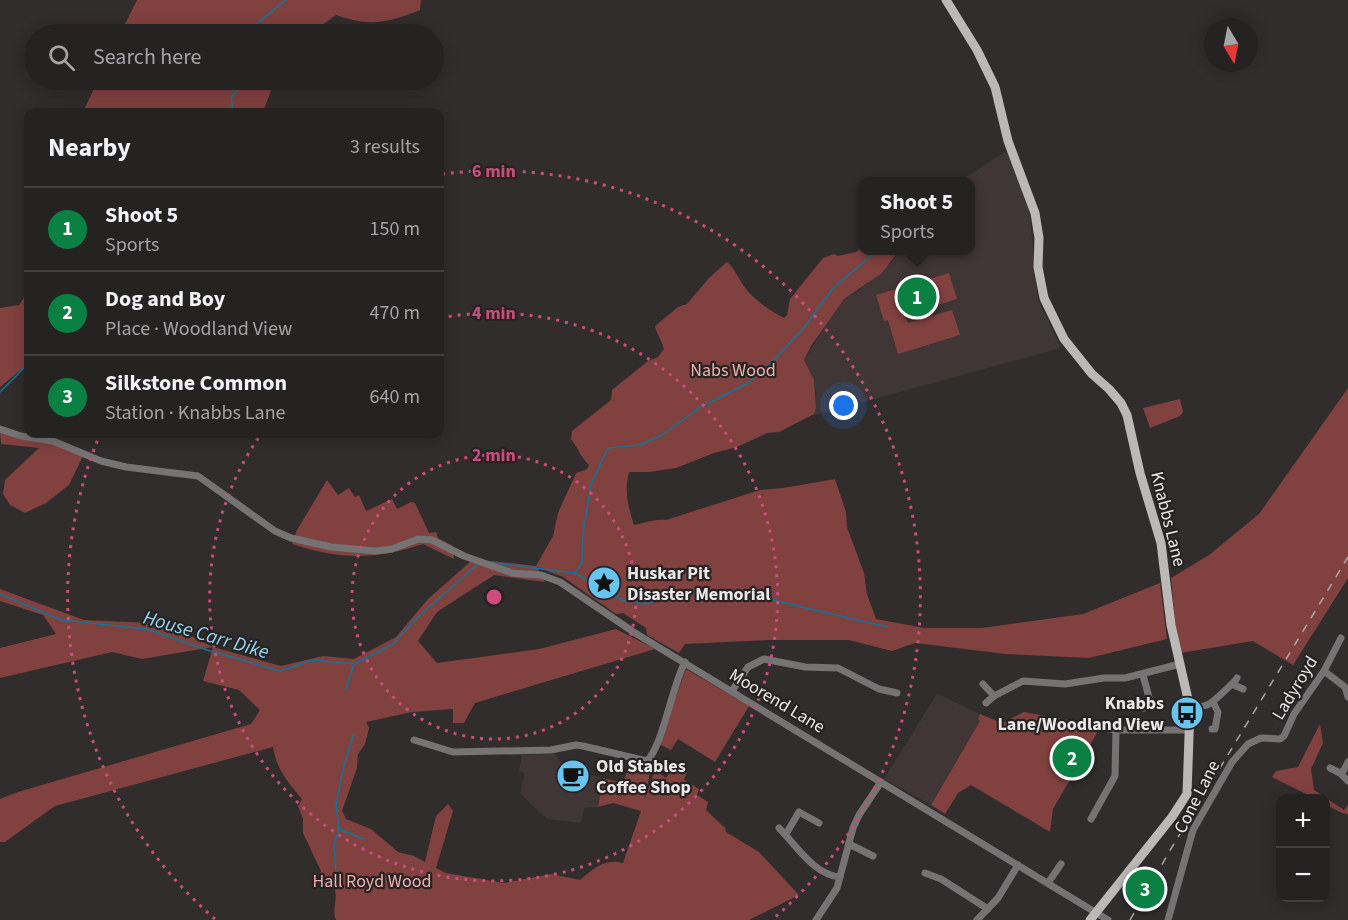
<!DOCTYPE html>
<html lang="en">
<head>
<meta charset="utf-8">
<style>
  :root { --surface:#252222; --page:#2d2a2a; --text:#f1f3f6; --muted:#a3a4a5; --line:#423f40; --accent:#0b8043 }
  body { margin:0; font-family:"Source Sans 3",sans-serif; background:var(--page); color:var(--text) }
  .controls { position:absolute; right:18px; bottom:18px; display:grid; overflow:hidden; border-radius:12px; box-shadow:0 3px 15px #0003 }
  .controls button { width:54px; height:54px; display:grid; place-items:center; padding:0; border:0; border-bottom:2px solid var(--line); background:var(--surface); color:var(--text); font:30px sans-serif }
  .compass { position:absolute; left:1204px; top:18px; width:54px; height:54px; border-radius:50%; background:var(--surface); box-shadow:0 3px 15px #0003; rotate:170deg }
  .you { position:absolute; left:844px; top:406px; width:21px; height:21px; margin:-15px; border:4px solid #fff; border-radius:50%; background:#1a73e8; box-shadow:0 0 0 9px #1a73e833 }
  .badge { display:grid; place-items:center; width:39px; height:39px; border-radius:50%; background:var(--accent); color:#fff; font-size:20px; font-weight:700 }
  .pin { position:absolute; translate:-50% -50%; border:3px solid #fff; box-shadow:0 2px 6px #0006 }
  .popup { position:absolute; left:858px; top:177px; width:117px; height:78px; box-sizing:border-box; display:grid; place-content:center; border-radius:12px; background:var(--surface); filter:drop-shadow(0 2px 4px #0005); font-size:20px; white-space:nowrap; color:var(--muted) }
  .popup b { font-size:22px; color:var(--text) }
  .popup::after { content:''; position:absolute; left:50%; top:100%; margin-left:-12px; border:12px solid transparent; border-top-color:var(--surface) }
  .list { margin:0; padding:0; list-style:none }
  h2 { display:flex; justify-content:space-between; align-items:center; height:78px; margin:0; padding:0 24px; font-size:26px }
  h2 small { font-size:20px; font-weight:400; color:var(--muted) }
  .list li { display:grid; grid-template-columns:39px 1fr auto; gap:18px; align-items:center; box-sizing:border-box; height:84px; padding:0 24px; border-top:2px solid var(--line) }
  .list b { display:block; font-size:22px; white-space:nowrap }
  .list p { margin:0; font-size:20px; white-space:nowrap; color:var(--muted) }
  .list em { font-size:20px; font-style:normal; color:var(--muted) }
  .icon { flex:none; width:33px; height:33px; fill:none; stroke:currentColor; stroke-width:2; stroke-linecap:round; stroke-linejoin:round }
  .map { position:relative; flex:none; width:1348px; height:920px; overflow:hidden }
  .search { position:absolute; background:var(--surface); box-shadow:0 3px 15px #0003; left:24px; top:24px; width:420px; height:66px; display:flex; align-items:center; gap:15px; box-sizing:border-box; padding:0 21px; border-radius:33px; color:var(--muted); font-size:22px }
  .panel { position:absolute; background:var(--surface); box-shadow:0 3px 15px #0003; left:24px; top:108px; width:420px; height:330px; border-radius:12px }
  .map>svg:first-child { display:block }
  .built { fill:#403635 }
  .green { fill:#80413f }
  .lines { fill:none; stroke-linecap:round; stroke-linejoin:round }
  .stream { stroke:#0e769b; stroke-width:1.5 }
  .minor { stroke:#757373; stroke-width:7 }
  .major { stroke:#bcb8b8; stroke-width:9 }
  .rail { stroke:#aaa7a7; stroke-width:1.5; stroke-dasharray:8 8; stroke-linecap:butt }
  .ring { fill:none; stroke:#cc4c7e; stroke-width:3; stroke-dasharray:3 6 }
  .labels { text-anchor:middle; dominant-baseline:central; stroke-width:4.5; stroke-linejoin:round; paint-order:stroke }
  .park-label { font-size:18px; fill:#f1aeab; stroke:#272323 }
  .street-label { font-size:18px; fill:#eae8e8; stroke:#272323 }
  .poi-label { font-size:18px; font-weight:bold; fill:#eae8e8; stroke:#272323; text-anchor:start }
  .water-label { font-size:20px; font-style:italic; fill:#93d4f3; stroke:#272323 }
  .centre { fill:#cc4c7e; stroke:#272323; stroke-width:3 }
  .ring-label { font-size:18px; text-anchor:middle; font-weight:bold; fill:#cc4c7e; stroke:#272323; stroke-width:4.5; stroke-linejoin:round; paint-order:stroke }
</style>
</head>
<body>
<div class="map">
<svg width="1348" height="920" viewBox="0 0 1348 920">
  <rect width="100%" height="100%" fill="#312d2d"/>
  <g class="built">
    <path d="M1008,150L1029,208L1038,300L1061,348L808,417L814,414L816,408V395L814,380L804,360L835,310L844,299L860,290L892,262L899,251L971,250V182L961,181Z"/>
    <path d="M937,694L980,714L978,719L981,720L931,805L884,779Z"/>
    <path d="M555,754L564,767L603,778L598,807L584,808L581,823L547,819L520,793L525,773L519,771L522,755Z"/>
  </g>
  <g class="green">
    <path d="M137,0H421L420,10C387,23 370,27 336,15L310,34H120Z"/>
    <path d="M98,80H275L263,112H83Z"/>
    <path d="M863,247V250L899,251L882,273L844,299L811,346L804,360L814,380L816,408L814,414L779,432L767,433L737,447L714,453L676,468L650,472H629C624,490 628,507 634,525C645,523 654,519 666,520L760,490L783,488L835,479L846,512L847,527L864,573L867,594L876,619L924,628H982L1083,614L1160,583L1167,639L1089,658L1006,654L915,643L892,651L849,640H767L685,644L679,653L647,635L646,628L623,613L616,614L563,577L537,567L545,582L494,575L437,612L418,641L437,663L539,649L616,629L655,649L475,703L464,723H453V709L412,712L366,722L369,728L365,744L358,754L357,768L342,811L346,819L371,829L398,852L414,856L425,862L436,816L448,804L453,811L436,868L446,873L504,883L551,874L580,880C594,868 605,858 623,863L641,811L613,803L598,807L603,778L623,783L631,760L650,765L651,768L644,801L655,770L666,778L674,765L687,772L684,780L699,789L697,795L708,802L706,810L725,828L726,832L759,852L799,895L749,920H336C331,910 339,897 334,887C330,880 323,881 319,875L321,871L303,833V819L298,806L302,799C288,783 276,768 273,747L55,806L5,842H0V799L18,792L251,724L260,710L239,690L203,681L213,647L142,659L112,652L0,678V648L56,634L43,615L0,601V589L84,620L151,623L183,632L213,647L281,666L323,656L354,659L396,637L428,599L470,562L492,561L536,566L553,536L558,513L576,473L587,469L589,465C581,458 578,448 571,439L572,431L611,400L612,390L648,361L658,357L664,349C662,341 657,335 655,326L678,307L687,304L709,278L727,262C736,270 739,280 746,289C757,302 769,310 784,318L787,315L790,299L823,258L834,254L838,256L856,252Z"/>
    <path d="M949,273L957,299L905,315L908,323L952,310L960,335L898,354L888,320L884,321L876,295Z"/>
    <path d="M28,292V364L0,387V308L19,305Z"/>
    <path d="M1348,388V578L1293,665L1253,641L1181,653L1176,634L1171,578L1209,555L1259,514Z"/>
    <path d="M1180,399L1183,412L1180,416L1150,428L1143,408Z"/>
    <path d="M0,432L53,443L83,456L69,485L46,503L25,513L10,505L3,494L5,480L39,448L1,444Z"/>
    <path d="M327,480L338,495L349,488L355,497L359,495L366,511L392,499L397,509L411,502L415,503L429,533L436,532L438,538L453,546L454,559L423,544C375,560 341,560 292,544L297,530Z"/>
    <path d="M686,669L749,706L715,762L678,739L671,750L659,744Z"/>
    <path d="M1024,712L1101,726L1053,809L1050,832L971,785L958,793L945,814L931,805L980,721L978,719L980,714L1002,723Z"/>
    <path d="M1320,724L1323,743L1311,769L1314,790L1344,810L1348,805V814L1342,813L1326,805V798H1314L1272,777L1276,771L1298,767Z"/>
  </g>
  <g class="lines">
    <g class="stream">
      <path d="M251,34L249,30L286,0"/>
      <path d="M233,112L231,97L247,80"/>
      <path d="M0,392L28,364"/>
      <path d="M494,563L574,573L604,588L624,601H634L643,604L672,597L730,590L887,627"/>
      <path d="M574,573L582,564L583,534L591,484L608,448L640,445L662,435L699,408L746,384L776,358L803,329L833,288L878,250"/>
      <path d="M0,594L61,620L146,629L207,650L280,671L315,660L354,664L393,644L418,617L478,564"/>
      <path d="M346,689L354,664"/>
      <path d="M339,829L363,839"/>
      <path d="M336,875L334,845L339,829L336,805L343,770L353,735"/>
    </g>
    <g class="minor">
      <path d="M0,429L21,436L53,441L101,461L126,467L198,476L275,531L291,538L331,547L376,551L392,549L418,539L432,540L464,556L512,573L541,575L560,582L635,633L1108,920"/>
      <path d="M1324,671L1345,687L1348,697"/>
      <path d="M1143,675L1151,705"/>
      <path d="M983,684L994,696L1023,681L1065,684L1104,678H1125L1180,664"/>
      <path d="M1234,685L1243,689"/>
      <path d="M732,691L748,667L764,659L805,667L838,668L879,689L897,693"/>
      <path d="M986,703L994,696"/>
      <path d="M1144,708L1151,705H1160"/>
      <path d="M1190,708C1197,707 1204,707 1209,704C1213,702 1235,682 1237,678"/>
      <path d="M1104,728L1116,730H1190"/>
      <path d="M1212,729H1215L1218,712L1213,702"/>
      <path d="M414,740L453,752L551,750L576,745L583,746L647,761C663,745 672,686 685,662"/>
      <path d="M1330,768L1340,773L1348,781"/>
      <path d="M1340,773L1344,770L1348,762"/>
      <path d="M1091,819L1115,776L1116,730"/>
      <path d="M779,828C796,845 814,875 840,877"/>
      <path d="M786,834L799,812L819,823"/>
      <path d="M849,844L873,856"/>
      <path d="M925,873L941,879L988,909"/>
      <path d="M1048,883L1061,864"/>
      <path d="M816,920L837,888L853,828L859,815L881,782"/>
      <path d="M977,920L998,898L1018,865"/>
      <path d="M1168,920L1193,830L1232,762L1248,744L1261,738L1280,739L1284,736L1294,714L1324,671L1341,638"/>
    </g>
    <path class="major" d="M946,0L977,50L995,87L1008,141L1035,213L1039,238L1038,267L1044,298L1064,339L1092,374L1109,389L1121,403L1127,415L1140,473L1161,543L1171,625L1190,708L1187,794L1172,817L1090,920"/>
    <path class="rail" d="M1130,920L1172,847L1348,557"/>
  </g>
  <g class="ring">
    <circle cx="494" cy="597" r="142"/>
    <path d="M440 318A284 284 0 1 1 261 434"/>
    <path d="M215 919A426 426 0 0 1 100 434M442 174A426 426 0 0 1 773 919"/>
  </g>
  <defs>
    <g id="sight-disc" transform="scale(1.725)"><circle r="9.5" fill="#66c4ef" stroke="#272323"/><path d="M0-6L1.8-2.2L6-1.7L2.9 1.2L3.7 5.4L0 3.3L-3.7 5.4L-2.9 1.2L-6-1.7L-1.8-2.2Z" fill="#111"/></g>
    <g id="bus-disc" transform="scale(1.725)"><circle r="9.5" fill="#66c4ef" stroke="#272323"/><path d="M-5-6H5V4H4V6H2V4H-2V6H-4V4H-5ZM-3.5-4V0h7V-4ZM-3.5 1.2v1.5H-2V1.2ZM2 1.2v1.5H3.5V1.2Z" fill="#111"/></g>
    <g id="cafe-disc" transform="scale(1.725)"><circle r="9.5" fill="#66c4ef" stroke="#272323"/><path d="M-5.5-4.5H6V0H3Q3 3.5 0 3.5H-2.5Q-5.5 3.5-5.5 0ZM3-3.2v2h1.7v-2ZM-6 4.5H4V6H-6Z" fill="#111"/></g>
  </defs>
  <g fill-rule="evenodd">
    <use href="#sight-disc" x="604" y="583"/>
    <use href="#bus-disc" x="1187" y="713"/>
    <use href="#cafe-disc" x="573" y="776"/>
  </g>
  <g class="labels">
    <g class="park-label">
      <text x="733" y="370">Nabs Wood</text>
      <text x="372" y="881">Hall Royd Wood</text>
    </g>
    <g class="street-label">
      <text transform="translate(1168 519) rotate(76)">Knabbs Lane</text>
      <text transform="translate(1295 688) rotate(-59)">Ladyroyd</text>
      <text transform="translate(777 701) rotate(31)">Moorend Lane</text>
      <text transform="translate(1197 797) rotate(-63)">Cone Lane</text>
    </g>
    <g class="poi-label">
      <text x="627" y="573">Huskar Pit<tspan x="627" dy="21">Disaster Memorial</tspan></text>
      <text x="1164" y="703" text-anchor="end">Knabbs<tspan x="1164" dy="21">Lane/Woodland View</tspan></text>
      <text x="596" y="766">Old Stables<tspan x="596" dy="21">Coffee Shop</tspan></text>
    </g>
    <g class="water-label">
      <text transform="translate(206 635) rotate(16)">House Carr Dike</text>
    </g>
  </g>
  <circle cx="494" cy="597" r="9" class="centre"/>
  <g class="ring-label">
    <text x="494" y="177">6 min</text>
    <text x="494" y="319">4 min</text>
    <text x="494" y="461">2 min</text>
  </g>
</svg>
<div class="controls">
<button>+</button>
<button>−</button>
</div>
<svg class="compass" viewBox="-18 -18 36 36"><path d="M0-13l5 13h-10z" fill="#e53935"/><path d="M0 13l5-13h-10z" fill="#a3a4a5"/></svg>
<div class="you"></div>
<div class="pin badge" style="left:917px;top:297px">1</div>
<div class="popup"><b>Shoot 5</b>Sports</div>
<div class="pin badge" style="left:1072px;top:758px">2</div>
<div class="pin badge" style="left:1145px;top:889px">3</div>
<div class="search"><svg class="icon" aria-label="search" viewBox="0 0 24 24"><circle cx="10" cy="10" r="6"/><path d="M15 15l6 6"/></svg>Search here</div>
<section class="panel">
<h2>Nearby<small>3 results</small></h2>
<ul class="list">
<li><span class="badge">1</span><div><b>Shoot 5</b><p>Sports</p></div><em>150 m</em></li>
<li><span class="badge">2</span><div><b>Dog and Boy</b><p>Place · Woodland View</p></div><em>470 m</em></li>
<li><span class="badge">3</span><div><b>Silkstone Common</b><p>Station · Knabbs Lane</p></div><em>640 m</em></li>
</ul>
</section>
</div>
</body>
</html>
